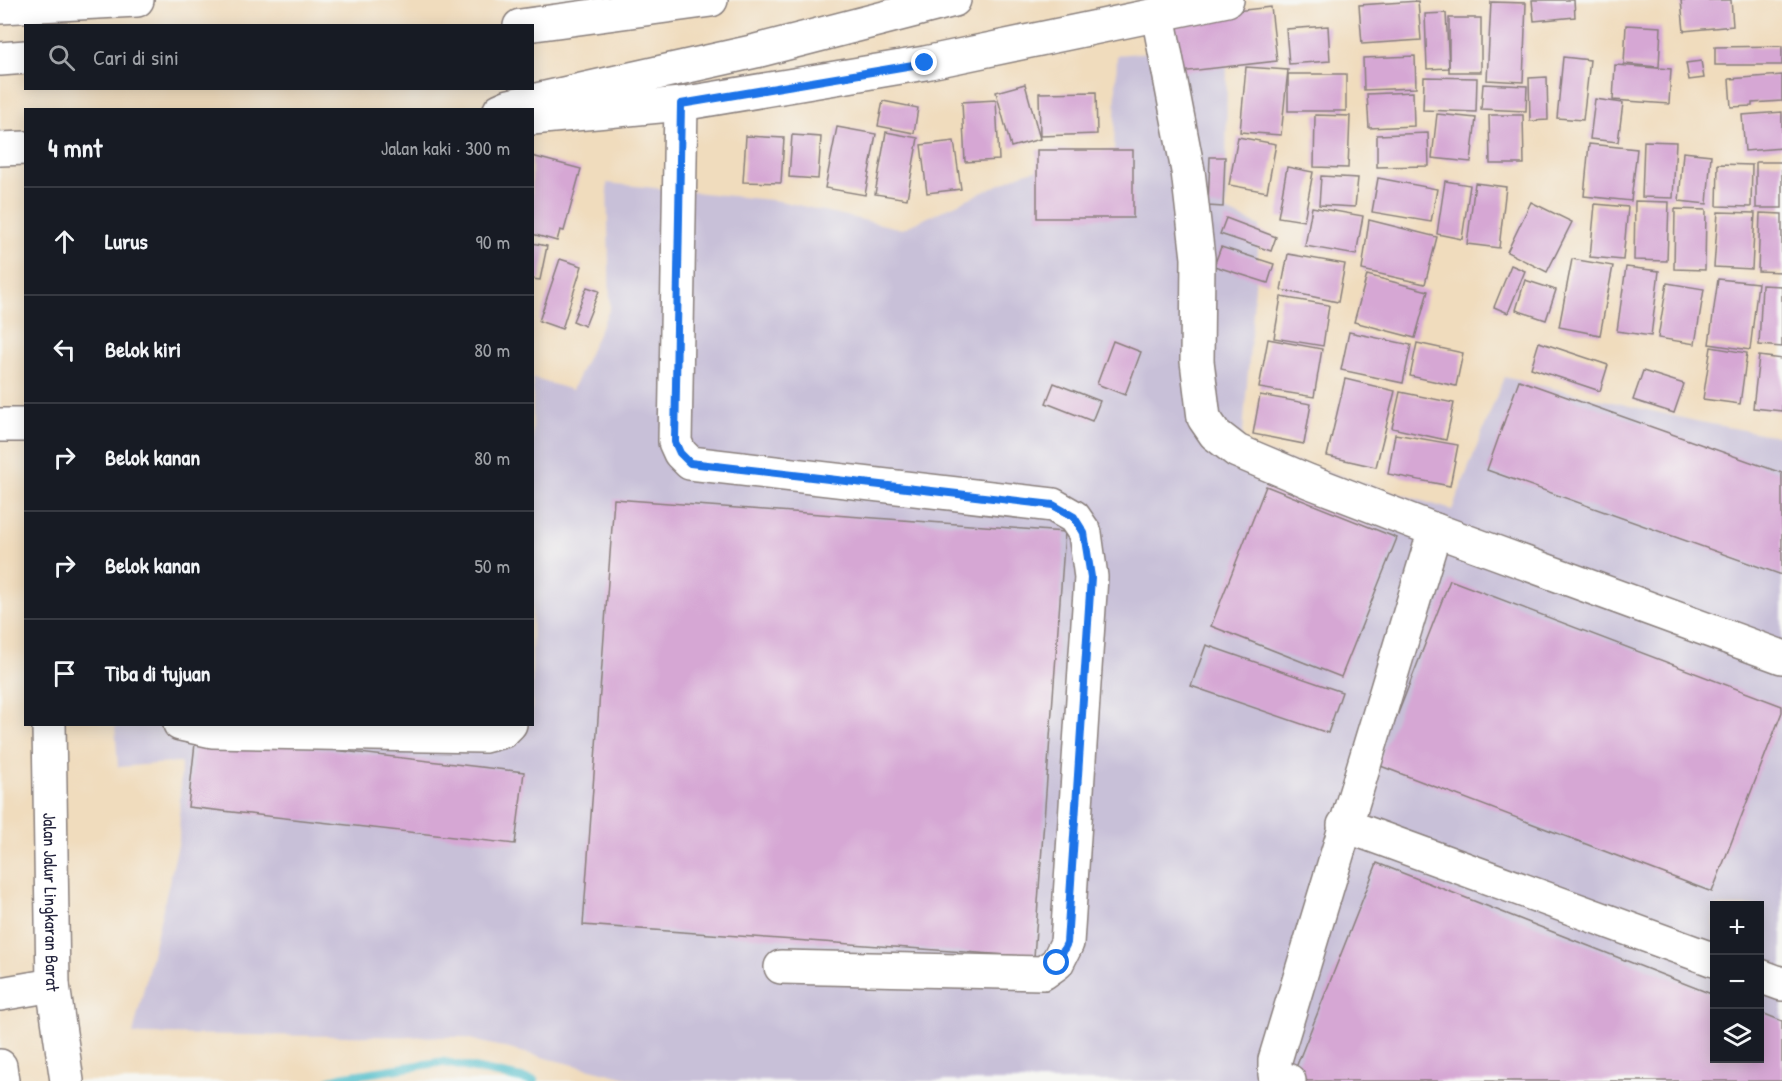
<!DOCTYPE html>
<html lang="id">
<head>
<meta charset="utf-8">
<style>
  :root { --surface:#171b24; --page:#242831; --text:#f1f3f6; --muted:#9ea1a6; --line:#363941 }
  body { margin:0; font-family:"Patrick Hand",sans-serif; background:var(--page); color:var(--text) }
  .controls { position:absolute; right:18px; bottom:18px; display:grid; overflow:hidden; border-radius:0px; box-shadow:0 3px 15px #0003 }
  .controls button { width:54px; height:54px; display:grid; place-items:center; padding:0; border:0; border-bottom:2px solid var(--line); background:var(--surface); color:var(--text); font:30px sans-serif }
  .stop { position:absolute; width:18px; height:18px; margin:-14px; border:4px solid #1a73e8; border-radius:50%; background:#fff }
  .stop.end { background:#1a73e8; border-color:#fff; box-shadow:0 2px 6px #0008 }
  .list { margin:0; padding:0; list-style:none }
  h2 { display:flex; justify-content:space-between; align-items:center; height:78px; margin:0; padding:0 24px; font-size:26px }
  h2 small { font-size:20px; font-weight:400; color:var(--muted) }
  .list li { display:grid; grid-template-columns:39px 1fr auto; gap:18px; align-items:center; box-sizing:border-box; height:108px; padding:0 24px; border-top:2px solid var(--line) }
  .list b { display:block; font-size:22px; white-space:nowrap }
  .list em { font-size:20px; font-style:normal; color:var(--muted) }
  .icon { flex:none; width:33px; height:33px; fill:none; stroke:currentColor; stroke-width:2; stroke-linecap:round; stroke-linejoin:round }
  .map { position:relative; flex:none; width:1782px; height:1081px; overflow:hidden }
  .search { position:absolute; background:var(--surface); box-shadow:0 3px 15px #0003; left:24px; top:24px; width:510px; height:66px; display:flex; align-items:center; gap:15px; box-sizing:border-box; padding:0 21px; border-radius:0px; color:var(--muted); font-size:22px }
  .panel { position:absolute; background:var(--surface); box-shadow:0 3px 15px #0003; left:24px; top:108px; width:510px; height:618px; border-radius:0px }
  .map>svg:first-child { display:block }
  .industrial { fill:#c8c0d8; fill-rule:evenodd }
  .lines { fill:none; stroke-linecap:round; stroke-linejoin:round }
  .stream { stroke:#50bdca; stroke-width:9 }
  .building { fill:#d6a7d4 }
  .minor-casing { stroke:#897f7c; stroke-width:36 }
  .major-casing { stroke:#897f7c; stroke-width:36 }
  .highway-casing { stroke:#897f7c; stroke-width:36 }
  .minor { stroke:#fff; stroke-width:33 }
  .major { stroke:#fff; stroke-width:33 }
  .highway { stroke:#fff; stroke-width:33 }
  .route { stroke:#1a73e8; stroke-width:8 }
  .labels { text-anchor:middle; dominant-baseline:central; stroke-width:4.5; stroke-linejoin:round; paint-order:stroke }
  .street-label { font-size:18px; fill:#22223b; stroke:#f6f6f2 }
</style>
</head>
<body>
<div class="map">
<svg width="1782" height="1081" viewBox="0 0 1782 1081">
  <rect width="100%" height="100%" fill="#f6f6f2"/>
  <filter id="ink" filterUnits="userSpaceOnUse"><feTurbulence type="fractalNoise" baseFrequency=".0167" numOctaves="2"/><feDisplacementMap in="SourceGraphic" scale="12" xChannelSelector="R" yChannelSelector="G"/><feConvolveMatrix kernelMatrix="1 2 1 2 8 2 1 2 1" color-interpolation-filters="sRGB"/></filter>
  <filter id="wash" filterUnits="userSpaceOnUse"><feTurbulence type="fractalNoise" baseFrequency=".008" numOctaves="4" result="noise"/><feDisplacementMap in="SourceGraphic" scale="24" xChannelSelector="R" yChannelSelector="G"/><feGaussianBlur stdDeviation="1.35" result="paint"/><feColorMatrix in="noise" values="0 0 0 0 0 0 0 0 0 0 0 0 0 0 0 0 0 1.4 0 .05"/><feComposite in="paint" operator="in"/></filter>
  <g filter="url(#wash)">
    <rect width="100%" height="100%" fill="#f0dcbd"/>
    <path class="industrial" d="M1227,45L1226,211L1260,226L1242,445L1452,510L1504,377L1700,422L1782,437V1081H639L461,1037L133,1034L179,841L181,762L118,767L115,725L532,724L533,378L572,390L610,308L607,183L780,201L902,229L1024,173L1114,150L1117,55ZM1714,906H1760V1058H1714Z"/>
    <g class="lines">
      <path class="stream" d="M329,1081L342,1077L442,1062L534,1081"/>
    </g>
    <g id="blocks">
      <g class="building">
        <path d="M1532,0H1574L1575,17L1534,21Z"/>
        <path d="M1681,0H1731L1733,26L1684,31Z"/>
        <path d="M1418,1L1421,40L1362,44L1359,5Z"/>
        <path d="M1491,2L1526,3L1523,82L1487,80Z"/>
        <path d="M1271,7L1277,61L1180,72L1173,18Z"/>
        <path d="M1446,13L1449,68L1427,69L1425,14Z"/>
        <rect x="1449" y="18" width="32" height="54"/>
        <path d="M1626,25L1661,27L1659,67L1624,64Z"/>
        <path d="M1328,26L1330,61L1289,64L1286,29Z"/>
        <path d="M1782,46V65H1715V47Z"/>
        <path d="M1415,56L1416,88L1364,90L1363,58Z"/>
        <path d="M1563,57L1590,60L1583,120L1557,118Z"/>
        <path d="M1701,61L1704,78L1689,80L1686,63Z"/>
        <path d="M1615,65L1671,69L1669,104L1613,100Z"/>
        <path d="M1246,67L1288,70L1281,135L1240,132Z"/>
        <rect x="1288" y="74" width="58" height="37"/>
        <path d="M1782,75V101L1752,103V106L1731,107L1729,79Z"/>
        <path d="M1424,77L1477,78L1476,112L1423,110Z"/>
        <path d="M1547,77L1548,120L1530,121L1529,78Z"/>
        <path d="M1025,84L1040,139L1011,147L996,92Z"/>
        <path d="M1483,84L1527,86L1526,111L1481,109Z"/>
        <path d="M1096,92L1097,134L1040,136L1039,93Z"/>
        <path d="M1413,92L1414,126L1369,128L1367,94Z"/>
        <path d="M1595,99L1623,103L1618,142L1590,139Z"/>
        <path d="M996,100L999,160L965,162L962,102Z"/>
        <path d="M883,101L918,108L914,133L878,126Z"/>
        <path d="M1782,112V148L1745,151L1742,115Z"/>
        <path d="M1437,114L1476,118L1471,162L1432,158Z"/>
        <path d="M1315,115L1350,116L1348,168L1314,167Z"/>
        <path d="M1489,115H1523L1524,164H1490Z"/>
        <path d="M837,127L876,134L865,195L825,188Z"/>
        <path d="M886,132L918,138L907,199L875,194Z"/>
        <path d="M1428,133L1429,166L1377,167V135Z"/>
        <path d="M792,135L821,137L818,179L789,177Z"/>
        <path d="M746,136L784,138L781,183L743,182Z"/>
        <path d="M1238,137L1276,144L1267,192L1229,185Z"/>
        <path d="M954,141L961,189L927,193L921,145Z"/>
        <path d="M1644,141L1676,142L1673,198L1642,197Z"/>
        <path d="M1589,144L1637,149L1631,201L1584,196Z"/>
        <rect x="1037" y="150" width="96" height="68"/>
        <path d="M1683,152L1711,155L1707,204L1679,201Z"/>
        <path d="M532,156L581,169L564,231L560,230L557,241L532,234Z"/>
        <path d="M1210,157H1225L1223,207L1208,206Z"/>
        <rect x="1756" y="162" width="26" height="46"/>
        <path d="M1718,164L1752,165L1751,207L1717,206Z"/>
        <path d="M1287,167L1313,172L1304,221L1278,217Z"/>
        <path d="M1321,176L1358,178L1355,207L1319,205Z"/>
        <path d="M1378,178L1437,189L1431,222L1372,212Z"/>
        <path d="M1445,181L1470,185L1462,239L1437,234Z"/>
        <path d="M1475,183L1506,187L1499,248L1467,244Z"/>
        <path d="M1635,201L1669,202L1667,261L1634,260Z"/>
        <path d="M1531,202L1572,222L1547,272L1507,252Z"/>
        <path d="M1595,204L1628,207L1623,260L1590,257Z"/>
        <path d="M1312,207L1363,216L1356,255L1305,246Z"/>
        <path d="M1675,209L1706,210L1705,270L1674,269Z"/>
        <path d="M1718,212L1755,213L1752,269L1714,267Z"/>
        <path d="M1760,213L1782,214V272L1758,271Z"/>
        <path d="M1226,218L1276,237L1271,251L1220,234Z"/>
        <path d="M1369,220L1437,237L1425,284L1362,270Z"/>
        <path d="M532,243L547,246L540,280L532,279Z"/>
        <path d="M1221,247L1274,264L1268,283L1214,266Z"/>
        <path d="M1288,254L1345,264L1338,302L1281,290Z"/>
        <path d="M560,259L582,266L562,329L539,321Z"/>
        <path d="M1572,259L1613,266L1600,335L1559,327Z"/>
        <path d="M1511,265L1525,271L1508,313L1494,307Z"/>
        <path d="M1626,267L1659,271L1651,336L1617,331Z"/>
        <path d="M1367,275L1428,291L1415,338L1354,322Z"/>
        <path d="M1718,279L1758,283L1750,350L1709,344Z"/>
        <path d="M1525,280L1556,290L1546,320L1516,310Z"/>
        <path d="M1667,283L1704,289L1695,344L1658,338Z"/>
        <path d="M1762,285L1782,286V347L1759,345Z"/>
        <path d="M587,287L599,291L585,326L573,321Z"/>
        <path d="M1281,297L1329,305L1323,346L1274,338Z"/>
        <path d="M1349,332L1411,345L1403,383L1341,370Z"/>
        <path d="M1268,339L1322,349L1314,397L1259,388Z"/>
        <path d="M1113,341L1141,352L1125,395L1097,384Z"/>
        <path d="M1539,342L1608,365L1600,391L1531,368Z"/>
        <path d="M1417,343L1463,353L1456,386L1410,376Z"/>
        <path d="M1711,347L1747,353L1740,404L1703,399Z"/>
        <path d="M1759,356L1782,359V411L1753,408Z"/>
        <path d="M1643,371L1684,384L1674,413L1633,400Z"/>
        <path d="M1345,379L1395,391L1376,467L1327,456Z"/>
        <path d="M1519,380L1782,473V575L1487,470Z"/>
        <path d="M1054,383L1100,401L1092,421L1046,403Z"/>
        <path d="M1400,392L1454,403L1446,440L1392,428Z"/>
        <path d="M1260,395L1311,404L1304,444L1253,434Z"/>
        <path d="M1395,434L1458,445L1450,486L1388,474Z"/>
        <path d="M1266,486L1397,538L1341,677L1211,626Z"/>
        <path d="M614,499L1065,532L1034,957L583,925Z"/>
        <path d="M1450,580L1782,706V712L1712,892L1378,765Z"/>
        <path d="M1206,645L1342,692L1328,733L1191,686Z"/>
        <path d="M196,734L524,772L515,844L188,807Z"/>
        <path d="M1377,863L1714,995V1058H1760V1012L1782,1021V1081H1308L1293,1075Z"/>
      </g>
    </g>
  </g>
  <g filter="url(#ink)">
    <use href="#blocks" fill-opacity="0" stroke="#897f7c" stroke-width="1.5"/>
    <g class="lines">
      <g class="minor-casing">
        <g id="minor">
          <path d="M1158,15L1188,171L1198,258L1197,361L1204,418L1215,434L1237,451L1308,481L1435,530L1782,657"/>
          <path d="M681,104L675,442L680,453L690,463L1053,505L1074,517L1085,533L1091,577L1067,943L1057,963L1043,973L781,967"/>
          <path d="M532,118L681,104L925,63L1227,0"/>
          <path d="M0,149L26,148"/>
          <path d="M180,724L212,731L484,736L503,731L510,724"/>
          <path d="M1344,825L1714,960"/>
          <path d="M1760,976L1782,984"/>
          <path d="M1289,1081L1275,1075V1060L1435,530"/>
        </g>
      </g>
      <g class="major-casing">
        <g id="major">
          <path d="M0,425H26"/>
          <path id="s1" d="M49,724L53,985L67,1081"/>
          <path d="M0,994L53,985"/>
          <path d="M0,1066L2,1081"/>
        </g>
      </g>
      <g class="highway-casing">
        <g id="highway">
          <path d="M0,7L137,0"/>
          <path d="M520,26L711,0"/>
          <path d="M0,59L26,57"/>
          <path d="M500,110L509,106L756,51L954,0"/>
        </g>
      </g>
      <use href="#minor" class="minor"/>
      <use href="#major" class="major"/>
      <use href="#highway" class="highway"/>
    </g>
  </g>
  <g class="lines" filter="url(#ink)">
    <path class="route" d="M925,63L681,104L675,442L680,453L690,463L1053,505L1074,517L1084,533L1091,577L1067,943L1057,963"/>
  </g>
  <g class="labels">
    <g class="street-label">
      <text stroke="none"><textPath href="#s1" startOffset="178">Jalan Jalur Lingkaran Barat</textPath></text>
    </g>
  </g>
</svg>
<div class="controls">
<button>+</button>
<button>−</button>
<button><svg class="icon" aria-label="layers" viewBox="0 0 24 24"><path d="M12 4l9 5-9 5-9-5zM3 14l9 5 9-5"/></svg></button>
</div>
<div class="stop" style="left:1057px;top:963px"></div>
<div class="stop end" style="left:925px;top:63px"></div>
<div class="search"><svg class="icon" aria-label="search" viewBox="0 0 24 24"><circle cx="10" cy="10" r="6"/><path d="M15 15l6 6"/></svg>Cari di sini</div>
<section class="panel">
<h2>4 mnt<small>Jalan kaki · 300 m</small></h2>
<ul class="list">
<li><svg class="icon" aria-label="ahead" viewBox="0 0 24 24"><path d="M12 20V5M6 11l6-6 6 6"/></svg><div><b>Lurus</b></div><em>90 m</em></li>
<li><svg class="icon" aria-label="left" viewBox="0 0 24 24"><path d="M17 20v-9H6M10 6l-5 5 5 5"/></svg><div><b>Belok kiri</b></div><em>80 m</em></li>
<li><svg class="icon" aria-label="right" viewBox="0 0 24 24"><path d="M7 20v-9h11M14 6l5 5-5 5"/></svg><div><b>Belok kanan</b></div><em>80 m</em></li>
<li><svg class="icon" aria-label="right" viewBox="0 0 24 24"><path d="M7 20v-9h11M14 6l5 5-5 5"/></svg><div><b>Belok kanan</b></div><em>50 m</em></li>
<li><svg class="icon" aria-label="arrive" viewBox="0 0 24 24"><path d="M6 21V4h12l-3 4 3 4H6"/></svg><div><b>Tiba di tujuan</b></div></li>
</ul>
</section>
</div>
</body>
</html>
